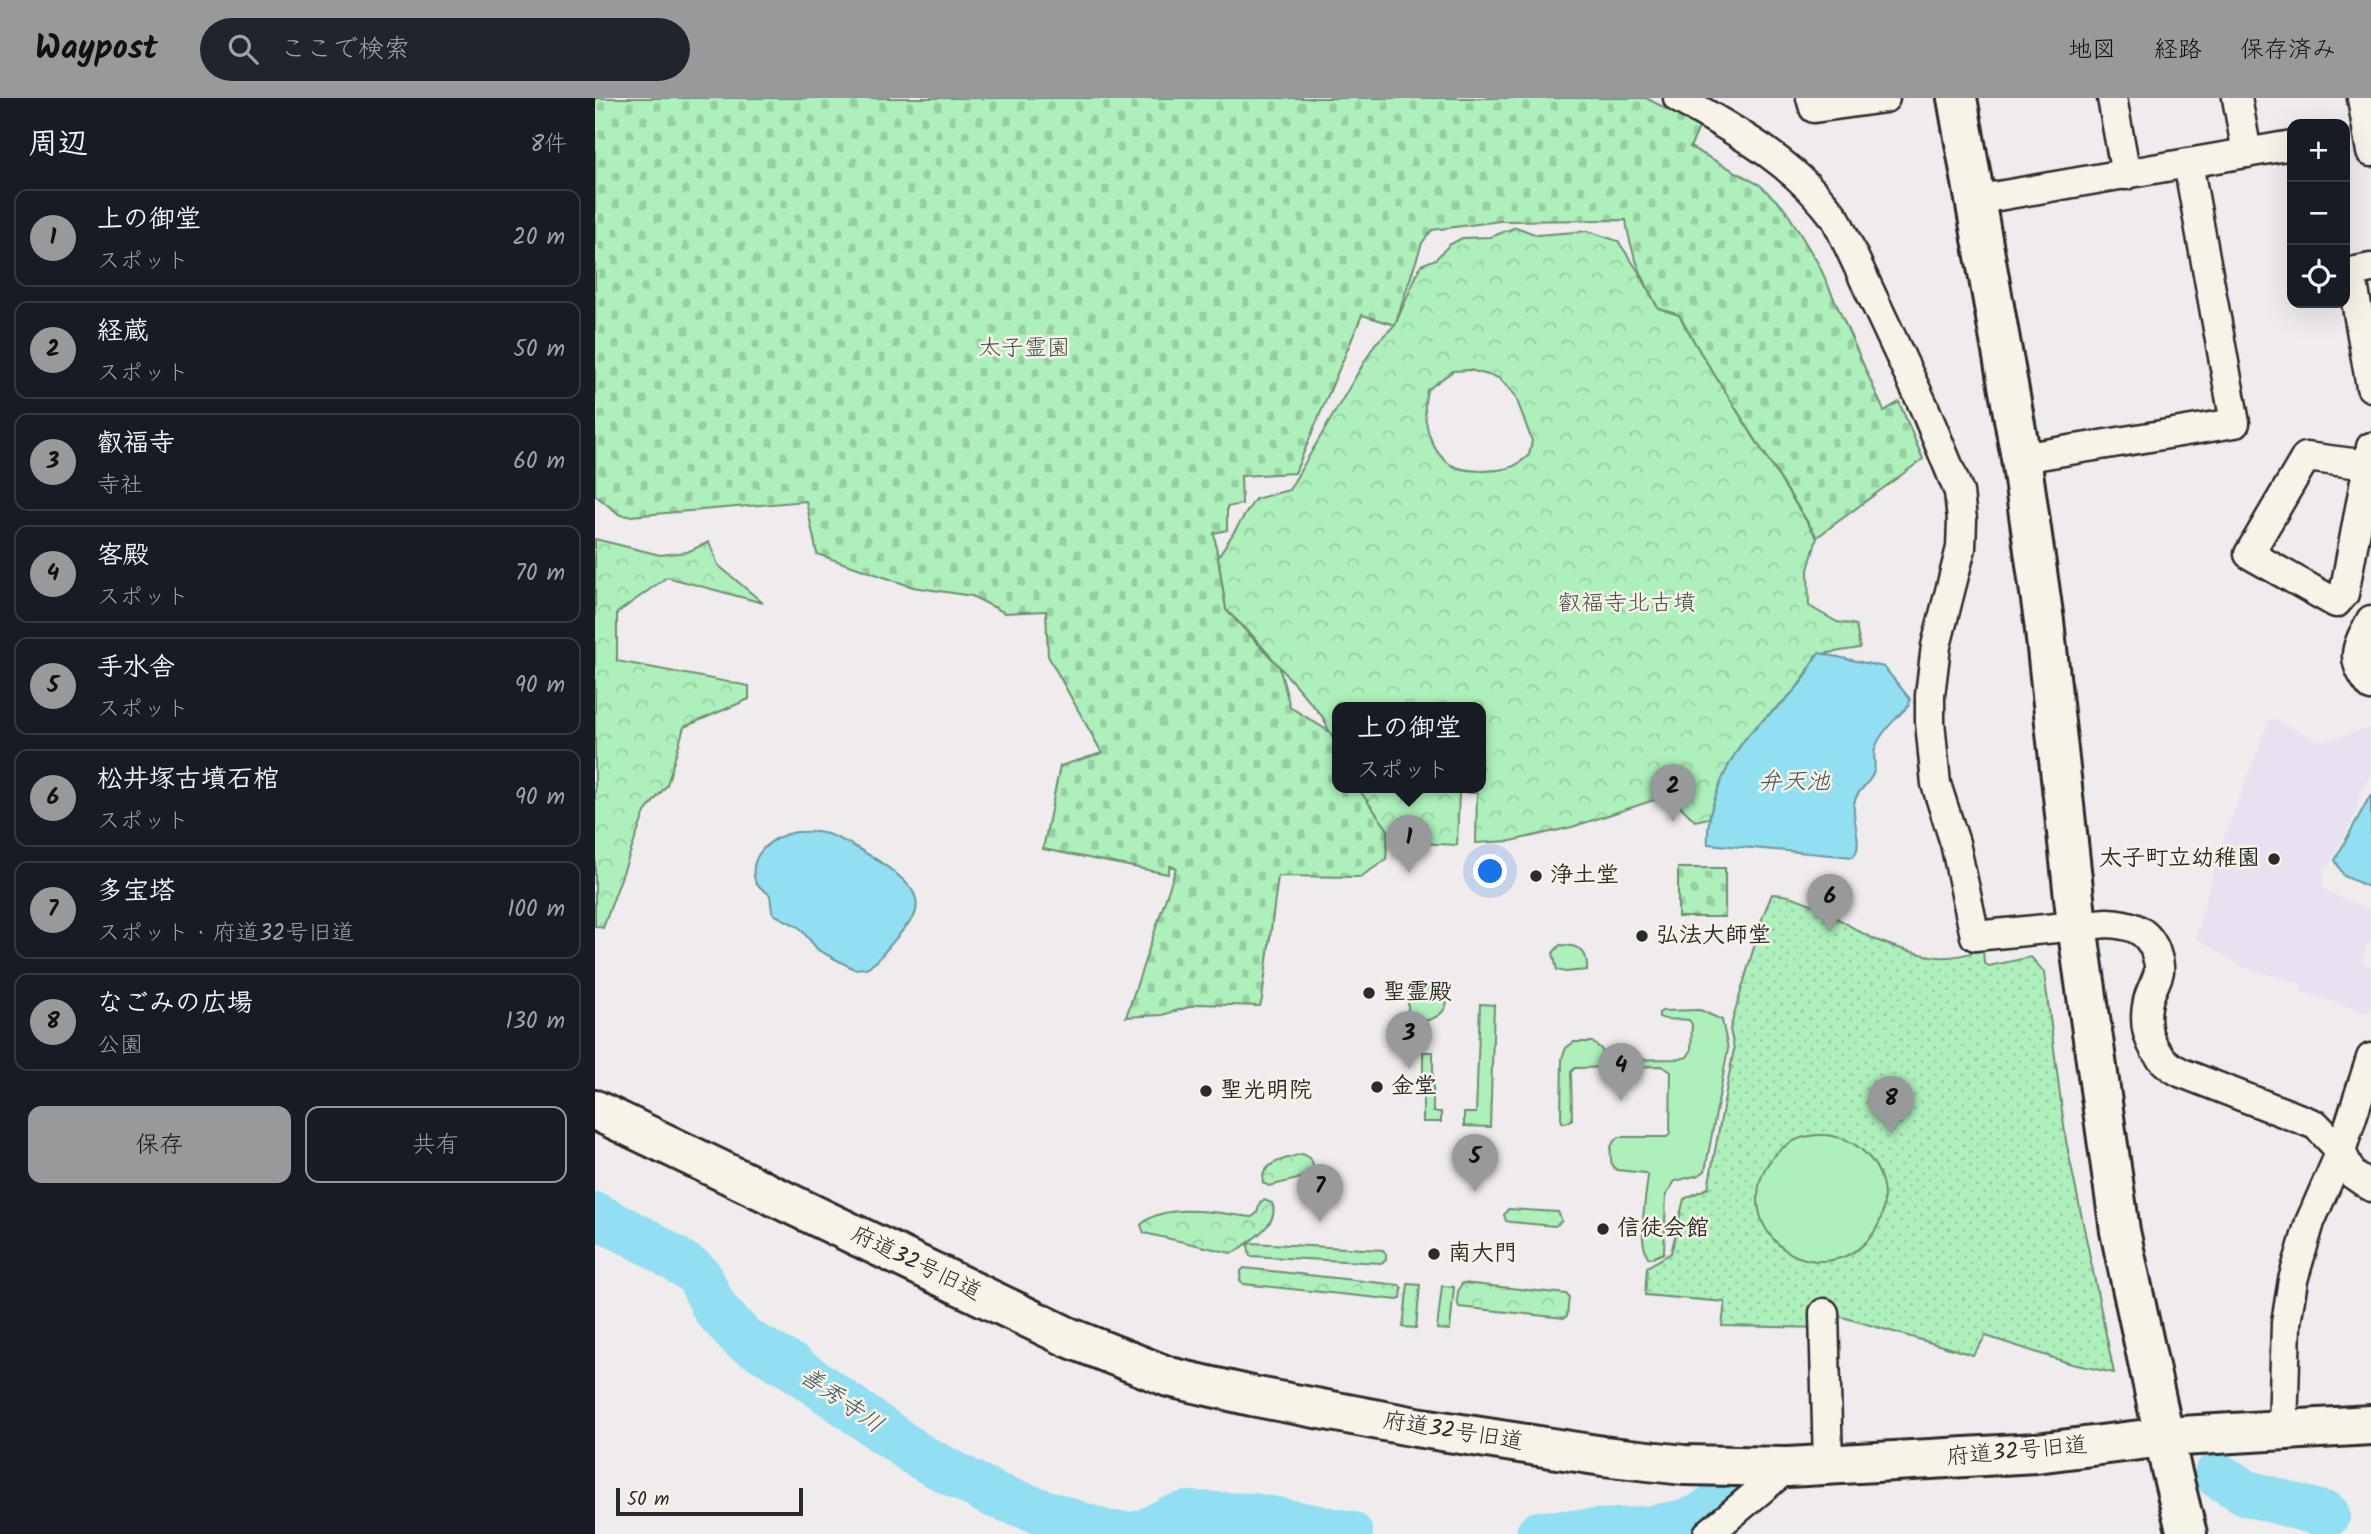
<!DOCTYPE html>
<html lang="ja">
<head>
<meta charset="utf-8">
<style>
  :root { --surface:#171b24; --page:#20242c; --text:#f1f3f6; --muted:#9ea1a6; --line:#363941; --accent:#98999b }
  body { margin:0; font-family:Kalam,"Klee One",sans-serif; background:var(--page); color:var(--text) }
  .controls { position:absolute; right:21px; top:21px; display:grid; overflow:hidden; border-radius:14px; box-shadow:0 7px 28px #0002 }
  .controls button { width:63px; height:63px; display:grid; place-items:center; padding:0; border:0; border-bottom:2px solid var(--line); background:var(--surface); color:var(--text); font:35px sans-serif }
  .scale { position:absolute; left:21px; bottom:18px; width:187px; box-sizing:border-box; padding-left:7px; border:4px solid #2b2b2b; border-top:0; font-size:19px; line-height:24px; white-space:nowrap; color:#2b2b2b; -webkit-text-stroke:5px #f7f3e8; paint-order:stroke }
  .you { position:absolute; left:896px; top:774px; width:24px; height:24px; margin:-18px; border:5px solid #fff; border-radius:50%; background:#1a73e8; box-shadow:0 0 0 10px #1a73e833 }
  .badge { display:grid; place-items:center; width:46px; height:46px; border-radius:50%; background:var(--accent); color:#111; font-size:23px; font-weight:700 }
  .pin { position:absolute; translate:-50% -58px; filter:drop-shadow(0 2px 4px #0008) }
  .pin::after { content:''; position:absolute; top:37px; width:24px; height:21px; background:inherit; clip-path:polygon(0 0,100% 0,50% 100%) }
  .popup { position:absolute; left:737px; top:604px; width:154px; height:91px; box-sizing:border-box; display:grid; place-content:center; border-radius:14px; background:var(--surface); filter:drop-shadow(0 2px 5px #0005); font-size:23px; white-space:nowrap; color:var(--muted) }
  .popup b { font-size:26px; color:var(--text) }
  .popup::after { content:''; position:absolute; left:50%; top:100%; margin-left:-14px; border:14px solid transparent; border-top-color:var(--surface) }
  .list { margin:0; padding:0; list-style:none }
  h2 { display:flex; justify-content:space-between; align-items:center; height:91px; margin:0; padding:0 28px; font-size:30px }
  h2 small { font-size:23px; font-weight:400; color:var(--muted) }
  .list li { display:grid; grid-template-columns:46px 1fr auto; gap:21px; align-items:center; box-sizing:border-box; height:98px; margin:0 14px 14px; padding:0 14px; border:2px solid var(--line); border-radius:14px }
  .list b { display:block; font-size:26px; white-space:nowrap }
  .list p { margin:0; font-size:23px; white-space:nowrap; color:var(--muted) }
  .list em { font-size:23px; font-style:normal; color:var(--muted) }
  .actions { display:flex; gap:14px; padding:21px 28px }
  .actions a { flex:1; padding:16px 0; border:2px solid var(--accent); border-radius:14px; text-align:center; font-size:24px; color:var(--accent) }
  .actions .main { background:var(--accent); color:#111 }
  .icon { flex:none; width:38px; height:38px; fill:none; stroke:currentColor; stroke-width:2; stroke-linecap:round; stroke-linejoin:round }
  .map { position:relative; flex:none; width:1776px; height:1436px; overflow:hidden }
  header { display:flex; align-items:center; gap:42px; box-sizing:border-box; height:98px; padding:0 35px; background:var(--accent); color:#111 }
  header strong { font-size:33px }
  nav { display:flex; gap:38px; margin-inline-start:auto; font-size:24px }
  .search { width:490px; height:63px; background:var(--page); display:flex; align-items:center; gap:18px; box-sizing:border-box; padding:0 24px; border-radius:38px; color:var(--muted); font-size:26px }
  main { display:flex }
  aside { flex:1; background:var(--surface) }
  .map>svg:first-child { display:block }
  .built { fill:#e7e1f0 }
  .grass { fill:url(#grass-dots); stroke:#6c8e73; stroke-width:2 }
  .forest { fill:url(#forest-crowns); stroke:#6c8e73; stroke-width:2; fill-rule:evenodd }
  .cemetery { fill:url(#cemetery-stones); stroke:#6c8e73; stroke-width:2 }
  .garden { fill:#adf0bb; stroke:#6c8e73; stroke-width:2 }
  .water { fill:#91dff0; stroke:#6897a1; stroke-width:2 }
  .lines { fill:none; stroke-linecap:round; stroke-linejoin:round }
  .river { stroke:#91dff0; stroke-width:46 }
  .street-casing { stroke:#2b2b2b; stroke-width:33 }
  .secondary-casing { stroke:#2b2b2b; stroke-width:44 }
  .street { stroke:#f7f3e8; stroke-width:28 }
  .secondary { stroke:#f7f3e8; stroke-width:38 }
  .poi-dot { fill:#2b2b2b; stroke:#f7f3e8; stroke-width:2.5 }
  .labels { text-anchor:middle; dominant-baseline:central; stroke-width:5; stroke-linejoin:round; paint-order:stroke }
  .park-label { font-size:23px; fill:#455248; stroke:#f7f3e8 }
  .poi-label { font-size:23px; font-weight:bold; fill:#2b2b2b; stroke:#f7f3e8; text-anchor:start }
  .street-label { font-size:23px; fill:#2b2b2b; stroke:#f7f3e8 }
  .water-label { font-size:24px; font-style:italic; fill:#44585c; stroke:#f7f3e8 }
</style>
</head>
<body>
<header>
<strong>Waypost</strong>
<div class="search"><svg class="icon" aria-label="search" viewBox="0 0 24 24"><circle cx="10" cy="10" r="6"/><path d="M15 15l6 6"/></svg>ここで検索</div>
<nav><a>地図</a><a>経路</a><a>保存済み</a></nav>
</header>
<main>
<aside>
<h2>周辺<small>8件</small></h2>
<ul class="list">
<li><span class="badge">1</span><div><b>上の御堂</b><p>スポット</p></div><em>20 m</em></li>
<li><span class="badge">2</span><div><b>経蔵</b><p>スポット</p></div><em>50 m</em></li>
<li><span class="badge">3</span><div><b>叡福寺</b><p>寺社</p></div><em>60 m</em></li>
<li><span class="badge">4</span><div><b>客殿</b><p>スポット</p></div><em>70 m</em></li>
<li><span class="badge">5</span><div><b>手水舎</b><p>スポット</p></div><em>90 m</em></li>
<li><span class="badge">6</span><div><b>松井塚古墳石棺</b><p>スポット</p></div><em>90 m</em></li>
<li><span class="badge">7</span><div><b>多宝塔</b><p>スポット · 府道32号旧道</p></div><em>100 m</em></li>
<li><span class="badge">8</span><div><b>なごみの広場</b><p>公園</p></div><em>130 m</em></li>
</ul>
<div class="actions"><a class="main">保存</a><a>共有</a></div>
</aside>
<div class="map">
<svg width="1776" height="1436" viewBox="0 0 1776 1436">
  <defs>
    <pattern id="grass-dots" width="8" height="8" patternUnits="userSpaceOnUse" patternTransform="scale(1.75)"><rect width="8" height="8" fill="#adf0bb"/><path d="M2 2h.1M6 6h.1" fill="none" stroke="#95cea1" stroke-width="1.8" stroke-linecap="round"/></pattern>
    <pattern id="forest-crowns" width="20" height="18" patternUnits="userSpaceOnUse" patternTransform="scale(1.75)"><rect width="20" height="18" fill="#adf0bb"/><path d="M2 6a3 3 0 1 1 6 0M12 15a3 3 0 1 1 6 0" fill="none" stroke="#95cea1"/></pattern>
    <pattern id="cemetery-stones" width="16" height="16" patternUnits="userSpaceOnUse" patternTransform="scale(1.75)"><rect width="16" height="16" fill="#adf0bb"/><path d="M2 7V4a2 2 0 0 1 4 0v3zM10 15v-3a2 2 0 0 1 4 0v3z" fill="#95cea1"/></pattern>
  </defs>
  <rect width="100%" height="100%" fill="#f0ebec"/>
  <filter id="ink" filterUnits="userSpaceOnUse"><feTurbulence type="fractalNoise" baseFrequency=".0143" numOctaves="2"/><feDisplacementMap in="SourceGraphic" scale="14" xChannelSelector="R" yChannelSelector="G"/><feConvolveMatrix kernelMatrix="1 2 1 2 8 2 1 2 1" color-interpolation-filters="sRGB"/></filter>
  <g filter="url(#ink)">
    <path class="built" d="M1675,621L1726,644L1776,630V676L1766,695L1760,716L1733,769H1730L1727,784L1729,790L1734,795L1776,812V840L1766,863L1776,869V911L1772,915L1706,893L1708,886L1648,869L1601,840L1624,753Z"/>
    <path class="grass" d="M1177,796C1212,797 1241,821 1271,837C1289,847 1324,857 1344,859C1358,861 1374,855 1388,852L1389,865L1394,868L1436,859L1449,874L1471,1043L1519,1275L1477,1266L1391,1238L1378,1257L1237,1216L1234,1230L1127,1228L1130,1204L1050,1197L1052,1169L1076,1155L1089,1101L1113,1090L1139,951L1135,931L1168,818Z"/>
    <g class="forest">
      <path d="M921,129L942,137L993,133L1023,143L1044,174L1063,210L1084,217L1104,252L1222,440L1213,472L1214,508L1242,524L1261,527L1265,550L1221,557C1214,572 1206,587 1194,598C1181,611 1166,622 1154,636C1134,660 1123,691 1114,720L1100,723L1081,704L1059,702L977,729L916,743L881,745L882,695L864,694L862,747L825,745L797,738L762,689H886V609H742V649L727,618L657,537L631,512L623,459L660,401L694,392L780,246L800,227L826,167L841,161L854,147L867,140L896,139ZM875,272L904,280L920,297L937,343L934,357C929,361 923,367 916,369C900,374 871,375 856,367C833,352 826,317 832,292L858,273Z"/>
      <path d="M0,441L65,457L92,454L114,444L123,467L168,505L72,479L22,515V563L154,588V601L89,629L72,687L50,714L8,830L0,828Z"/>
      <path d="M707,1056C718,1059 721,1068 715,1078L674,1088L668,1085C664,1065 692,1060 707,1056Z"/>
      <path d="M669,1102L677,1105C686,1125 656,1142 642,1153L636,1155L549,1135L546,1127C569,1103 627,1116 657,1119L662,1115L665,1104Z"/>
      <path d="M649,1170L804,1187L807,1190L806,1200L803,1202L648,1186L645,1182L646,1173Z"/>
      <path d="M868,1185L971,1196L974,1199L972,1218L969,1220L864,1209C861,1203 862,1190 868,1185Z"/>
    </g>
    <g class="cemetery">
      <path d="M0,0H1051L1105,28L1095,49L1165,87L1190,111L1224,167L1289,313L1304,304L1328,361L1222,439L1104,252L1084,217L1063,210C1048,181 1035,154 1031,122L905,123L837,132L827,145L800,227L767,217L700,375L646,378L647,406L632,409V432L619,435L631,512L684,568L695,609L735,634L742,649V689H762L793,732L791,762L765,779L683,778L667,901L665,908L604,906L567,917L531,919L581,770L575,768L573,776L448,751L465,668L507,655L453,558L451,513L410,515L377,498L318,489L222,456L211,403L35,418L25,417L0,397Z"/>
      <rect x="1083" y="770" width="47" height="49"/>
    </g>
    <g class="garden">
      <path d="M965,847C984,847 993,852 992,872L970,874L962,872L958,855Z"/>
      <path d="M845,889L851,893C852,899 853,905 850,910C845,921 823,927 813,922V892L819,890Z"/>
      <path d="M885,906L899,907L895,1029L869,1028V1015H881Z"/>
      <path d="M1105,912L1127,922L1133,951L1110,1073L1104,1077L1080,1083L1071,1097L1069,1155L1057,1160L1053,1159C1042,1141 1051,1099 1053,1078L1050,1075L1022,1072L1017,1068C1015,1056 1013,1046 1024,1039H1072L1075,1035L1076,974L1067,968L980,970L976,974L977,1022L971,1025L967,1024L966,1020L967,960L971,950L979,944H997L1005,950L1012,960L1018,962L1085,961L1092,959L1096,953L1097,926L1094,922C1085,920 1073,924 1064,919V915L1067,913Z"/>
      <path d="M828,954H838V1014H846V1024H828Z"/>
      <circle cx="1226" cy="1100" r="63"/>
      <path d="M913,1111L963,1114L967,1123L960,1128L916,1124L911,1123L909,1117Z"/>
      <path d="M656,1145L788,1152L791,1156V1162L787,1165L655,1158L653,1147Z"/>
      <path d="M813,1186L825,1187L821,1230L808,1229Z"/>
      <path d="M847,1188L859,1189L855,1232L842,1231Z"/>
    </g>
    <g class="water">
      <path d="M1224,555L1289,569L1315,601L1314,607C1302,620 1285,634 1280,651C1278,659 1281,667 1279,673C1276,686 1262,690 1259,706C1257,723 1269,748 1258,759L1113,746C1110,712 1132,663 1154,636C1167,621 1184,610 1197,595C1202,590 1207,584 1211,578C1216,570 1217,561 1224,555Z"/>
      <path d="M1776,696V790L1749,778L1740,762Z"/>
      <path d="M201,734C210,734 219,733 228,735C249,739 313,777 320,798C323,805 322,812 319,819L281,864L271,870L259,871L223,852L204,829L180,817L177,813L175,797L161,786C151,758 175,739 201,734Z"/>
    </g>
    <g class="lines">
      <g class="river">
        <path d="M0,1117L55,1145L97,1172L104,1178L120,1211L148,1241L198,1269L324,1358L399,1397L513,1436H526"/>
        <path d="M1622,1377L1652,1395L1732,1417"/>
        <path d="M540,1436L550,1434L577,1420L591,1416L659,1418L755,1436"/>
        <path d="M944,1436C996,1433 1054,1436 1102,1420C1115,1414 1126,1402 1137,1393"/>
      </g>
      <g class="street-casing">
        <g id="street">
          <path d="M1083,0C1144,35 1198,63 1241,121L1329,309L1364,394L1367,422L1366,450L1341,548L1335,597V624L1341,686L1360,745L1380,838L1512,825C1533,826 1551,830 1560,852C1562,859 1565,865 1564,873C1562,883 1555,893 1553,903C1546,934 1559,962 1587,975L1721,1027L1746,1053L1757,1076L1776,1089"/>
          <path d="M1216,0L1219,10L1290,0"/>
          <path d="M1517,0L1531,77"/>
          <path d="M1642,0L1652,55"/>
          <path d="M1767,0L1776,54"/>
          <path d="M1380,102L1697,47"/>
          <path d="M1776,170L1756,174L1776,289"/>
          <path d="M1426,360L1640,325L1593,65"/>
          <path d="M1773,367L1711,359L1654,456L1741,505L1749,496L1773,367L1776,349"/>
          <path d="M1776,522C1761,550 1754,561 1776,588"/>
          <path d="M1229,1215L1233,1366"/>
          <path d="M1688,1334L1691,1225L1698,1182L1715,1124L1746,1053L1776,960"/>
          <path d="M1113,1436L1193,1369"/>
        </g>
      </g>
      <g class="secondary-casing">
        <g id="secondary">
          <path d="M1362,0L1426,360L1449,523L1482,827L1525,1133L1576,1371L1592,1436"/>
          <path d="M0,1012L473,1239L574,1279L657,1298L821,1329L1008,1358L1089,1367L1193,1369L1441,1355L1569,1339L1776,1327"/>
        </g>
      </g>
      <use href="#street" class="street"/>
      <use href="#secondary" class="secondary"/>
    </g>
  </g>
  <g class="poi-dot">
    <circle cx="1679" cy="761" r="7"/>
    <circle cx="941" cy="778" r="7"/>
    <circle cx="1047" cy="838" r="7"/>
    <circle cx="774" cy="895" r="7"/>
    <circle cx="782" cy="989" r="7"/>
    <circle cx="611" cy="993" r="7"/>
    <circle cx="1008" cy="1131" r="7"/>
    <circle cx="839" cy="1156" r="7"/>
  </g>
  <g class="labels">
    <g class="park-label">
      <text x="429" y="251">太子霊園</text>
      <text x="1032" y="506">叡福寺北古墳</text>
    </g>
    <g class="poi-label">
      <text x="1665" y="761" text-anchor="end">太子町立幼稚園</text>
      <text x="955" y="778">浄土堂</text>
      <text x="1061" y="838">弘法大師堂</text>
      <text x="788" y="895">聖霊殿</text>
      <text x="796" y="989">金堂</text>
      <text x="625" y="993">聖光明院</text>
      <text x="1022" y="1131">信徒会館</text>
      <text x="853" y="1156">南大門</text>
    </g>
    <g class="street-label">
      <text transform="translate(321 1166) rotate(26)">府道32号旧道</text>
      <text transform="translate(858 1334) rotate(9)">府道32号旧道</text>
      <text transform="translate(1422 1354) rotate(-5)">府道32号旧道</text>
    </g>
    <g class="water-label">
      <text x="1199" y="684">弁天池</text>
      <text transform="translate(246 1303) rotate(35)">善秀寺川</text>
    </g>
  </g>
</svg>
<div class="controls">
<button>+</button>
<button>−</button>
<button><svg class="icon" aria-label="locate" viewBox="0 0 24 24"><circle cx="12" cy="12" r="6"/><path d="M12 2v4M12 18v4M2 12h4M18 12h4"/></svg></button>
</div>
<div class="scale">50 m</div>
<div class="you"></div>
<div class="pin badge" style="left:814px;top:775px">1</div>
<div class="popup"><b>上の御堂</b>スポット</div>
<div class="pin badge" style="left:1078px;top:724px">2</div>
<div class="pin badge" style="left:814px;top:971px">3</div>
<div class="pin badge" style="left:1026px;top:1003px">4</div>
<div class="pin badge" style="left:880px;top:1094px">5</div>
<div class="pin badge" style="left:1235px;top:834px">6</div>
<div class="pin badge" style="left:725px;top:1124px">7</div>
<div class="pin badge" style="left:1296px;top:1036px">8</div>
</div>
</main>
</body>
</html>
